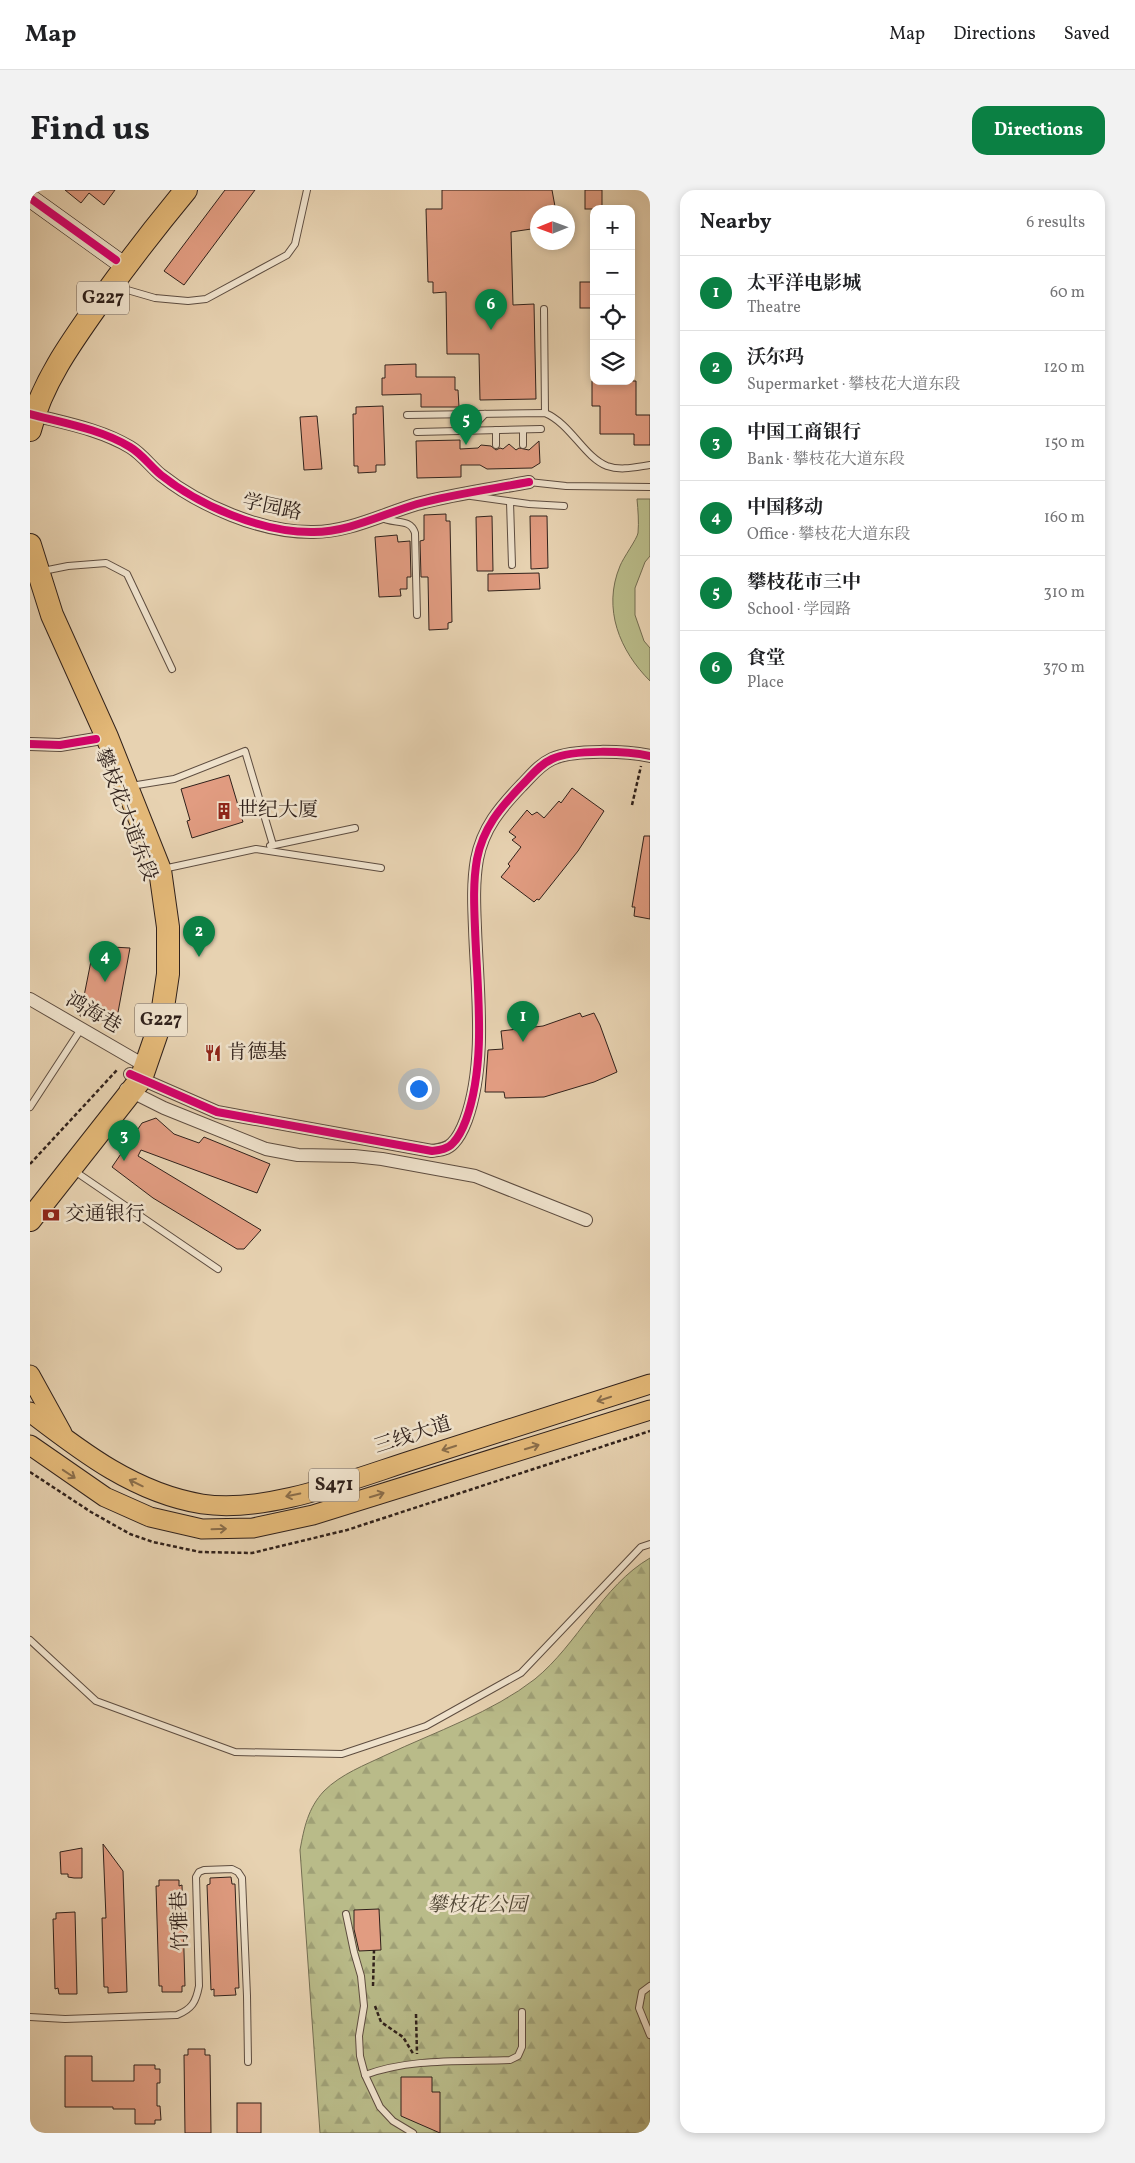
<!DOCTYPE html>
<html lang="en">
<head>
<meta charset="utf-8">
<style>
  :root { --surface:#fff; --page:#f2f2f2; --text:#202124; --muted:#757577; --line:#e0e0e0; --accent:#0b8043 }
  body { margin:0; font-family:Vollkorn,"Noto Serif SC",serif; background:var(--page); color:var(--text) }
  .controls { position:absolute; right:15px; top:15px; display:grid; overflow:hidden; border-radius:10px; box-shadow:0 2px 8px #0003 }
  .controls button { width:45px; height:45px; display:grid; place-items:center; padding:0; border:0; border-bottom:1px solid var(--line); background:var(--surface); color:var(--text); font:25px sans-serif }
  .compass { position:absolute; left:500px; top:15px; width:45px; height:45px; border-radius:50%; background:var(--surface); box-shadow:0 2px 8px #0003; rotate:269deg }
  .you { position:absolute; left:388px; top:898px; width:18px; height:18px; margin:-12px; border:4px solid #fff; border-radius:50%; background:#1a73e8; box-shadow:0 0 0 8px #1a73e833 }
  .badge { display:grid; place-items:center; width:32px; height:32px; border-radius:50%; background:var(--accent); color:#fff; font-size:16px; font-weight:700 }
  .pin { position:absolute; translate:-50% -41px; filter:drop-shadow(0 1px 2px #0008) }
  .pin::after { content:''; position:absolute; top:26px; width:18px; height:15px; background:inherit; clip-path:polygon(0 0,100% 0,50% 100%) }
  .list { margin:0; padding:0; list-style:none }
  h2 { display:flex; justify-content:space-between; align-items:center; height:65px; margin:0; padding:0 20px; font-size:21px }
  h2 small { font-size:16px; font-weight:400; color:var(--muted) }
  .list li { display:grid; grid-template-columns:32px 1fr auto; gap:15px; align-items:center; box-sizing:border-box; height:75px; padding:0 20px; border-top:1px solid var(--line) }
  .list b { display:block; font-size:19px; white-space:nowrap }
  .list p { margin:0; font-size:16px; white-space:nowrap; color:var(--muted) }
  .list em { font-size:16px; font-style:normal; color:var(--muted) }
  .icon { flex:none; width:28px; height:28px; fill:none; stroke:currentColor; stroke-width:2; stroke-linecap:round; stroke-linejoin:round }
  .map { position:relative; flex:none; width:620px; height:1943px; overflow:hidden; border-radius:15px }
  header { display:flex; align-items:center; gap:30px; box-sizing:border-box; height:70px; padding:0 25px; background:var(--surface); border-bottom:1px solid var(--line) }
  header strong { font-size:24px }
  nav { display:flex; gap:28px; margin-inline-start:auto; font-size:18px }
  .intro { display:flex; align-items:center; justify-content:space-between; box-sizing:border-box; height:120px; padding:0 30px }
  h1 { margin:0; font-size:35px }
  .button { padding:12px 22px; border-radius:15px; background:var(--accent); color:#fff; font-size:18px; font-weight:700 }
  main { display:flex; gap:30px; padding:0 30px }
  aside { flex:1; background:var(--surface); border-radius:15px; box-shadow:0 2px 8px #0003 }
  .map>svg:first-child { display:block }
  .green { fill:#b9bb89; stroke:#746e52 }
  .forest { fill:url(#forest-firs); stroke:#746e52 }
  .building { fill:#e19c81; stroke:#30211b }
  .lines { fill:none; stroke-linecap:round; stroke-linejoin:round }
  .lane-casing { stroke:#5e4d40; stroke-width:8 }
  .street-casing { stroke:#5e4d40; stroke-width:14 }
  .secondary-casing { stroke:#30211b; stroke-width:19 }
  .primary-casing { stroke:#30211b; stroke-width:21 }
  .highway-casing { stroke:#30211b; stroke-width:24 }
  .path { stroke:#30211b; stroke-width:2.5; stroke-dasharray:4 2.5; stroke-linecap:butt }
  .lane { stroke:#efe2cc; stroke-width:6 }
  .street { stroke:#efe2cc; stroke-width:12 }
  .secondary { stroke:#efe2cc; stroke-width:18 }
  .primary { stroke:#e4b978; stroke-width:19 }
  .highway { stroke:#e4b978; stroke-width:22 }
  .cycleway-casing { stroke:#efe2cc; stroke-width:11 }
  .cycleway { stroke:#d6006c; stroke-width:8 }
  .oneway { stroke:#8a6d4a }
  .labels { text-anchor:middle; dominant-baseline:central; stroke-width:5; stroke-linejoin:round; paint-order:stroke }
  .shield { fill:#efe2cc; stroke:#695b50; stroke-width:1 }
  .shield-label { font-size:19px; font-weight:bold; fill:#30211b }
  .street-label { font-size:20px; fill:#30211b; stroke:#efe2cc }
  .poi-label { font-size:20px; fill:#30211b; stroke:#efe2cc; text-anchor:start }
  .park-label { font-size:20px; font-style:italic; fill:#524836; stroke:#efe2cc }
</style>
</head>
<body>
<header>
<strong>Map</strong>
<nav><a>Map</a><a>Directions</a><a>Saved</a></nav>
</header>
<div class="intro"><h1>Find us</h1><a class="button">Directions</a></div>
<main>
<div class="map">
<svg width="620" height="1943" viewBox="0 0 620 1943">
  <defs>
    <pattern id="forest-firs" width="22" height="20" patternUnits="userSpaceOnUse" patternTransform="scale(1.25)"><rect width="22" height="20" fill="#b9bb89"/><path d="M5 1l3.5 6h-7zM16 11l3.5 6h-7z" fill="#9fa076"/></pattern>
  </defs>
  <rect width="100%" height="100%" fill="#e7d2b1"/>
  <filter id="stains"><feTurbulence type="fractalNoise" baseFrequency=".004" numOctaves="4"/><feColorMatrix values="0 0 0 0 .2 0 0 0 0 .09 0 0 0 0 .02 0 0 0 .5 -.17"/></filter>
  <radialGradient id="worn" r=".72"><stop offset=".6" stop-color="#630" stop-opacity="0"/><stop offset="1" stop-color="#630" stop-opacity=".3"/></radialGradient>
  <path class="green" d="M607,309H620V366L615,372L605,398V425L614,451L620,458V491C590,461 572,419 590,376C593,368 607,349 608,343C609,332 608,320 607,309Z"/>
  <path class="forest" d="M620,1368V1943H290L270,1660C274,1638 278,1618 294,1601C311,1584 335,1575 356,1565C405,1542 463,1522 505,1489C548,1454 572,1396 620,1368Z"/>
  <g class="building">
    <path d="M35,0H85L74,15L59,3L51,13Z"/>
    <path d="M195,0H225L154,95L134,81Z"/>
    <path d="M412,0H522L526,22H508V38L481,42L483,115L504,114L506,209L450,210L449,164H417L416,102L403,103V92H398L396,19H412Z"/>
    <rect x="555" y="0" width="17" height="19"/>
    <rect x="550" y="92" width="14" height="26"/>
    <path d="M386,174V187H425V200H428L429,217H391V204L352,205V188H355V175Z"/>
    <path d="M562,191H606V225H620V255H604V244H570V216H562Z"/>
    <path d="M353,216L355,275H346V282L328,283V276H324L323,224H326V217Z"/>
    <path d="M287,226L292,279L274,280L270,227Z"/>
    <path d="M430,250V259L448,258L451,255L461,256L466,260L470,258L473,259L479,254L486,260L489,258L499,260L509,251L510,273L502,278L457,279L450,275H431V287L387,288L386,251Z"/>
    <path d="M416,324V331H420L422,432L418,433V439L399,440L398,387H391L390,351L394,350V325Z"/>
    <path d="M462,326L463,381H447L446,327Z"/>
    <path d="M500,326H517L518,378L501,379Z"/>
    <path d="M367,345L368,352L380,351L381,387H377V399H370L371,406L349,407L345,347Z"/>
    <path d="M509,383L510,399L458,401V384Z"/>
    <path d="M199,585L213,632L162,648L157,631L160,630L151,599Z"/>
    <path d="M542,598L574,621L548,661L509,710L507,709L504,712L471,687L480,676L478,674L491,657L482,650L486,647L479,642L497,620L502,625L507,622L514,628L529,611L531,613Z"/>
    <path d="M614,646H620V729L604,726L605,717H602Z"/>
    <path d="M64,756L100,758L86,833L50,826Z"/>
    <path d="M550,823L552,827L564,823L570,835L587,882L564,892L514,907L475,908L474,902H455L458,860L473,859L471,841L513,836Z"/>
    <path d="M126,928L144,944L169,953L174,947L240,974L227,1003L111,960L108,966L231,1040L214,1059H207L123,1008L82,977L112,933Z"/>
    <path d="M73,1654L93,1681L97,1802L78,1803V1797H74L72,1728H76Z"/>
    <path d="M52,1658V1688H44L38,1687V1684H31L30,1662Z"/>
    <path d="M201,1687L202,1694H205L209,1798H205L206,1805L184,1806V1799L181,1800L177,1695L180,1694V1688Z"/>
    <path d="M129,1690H149V1696L152,1695L155,1796H152V1802H132V1796H129L126,1696H129Z"/>
    <path d="M349,1719L351,1760L329,1761L324,1739V1720Z"/>
    <path d="M45,1722L47,1804H29L28,1798L25,1799L23,1729H26V1723Z"/>
    <path d="M158,1859H175V1865H180L181,1943H155L154,1865H158Z"/>
    <path d="M35,1866H62V1891H104V1875H125V1879H130V1893H127V1916H130L131,1930H125V1934H105V1919H83V1917H35Z"/>
    <path d="M371,1887H402V1902H410V1943L371,1926Z"/>
    <rect x="207" y="1913" width="24" height="30"/>
  </g>
  <g class="lines">
    <g class="lane-casing">
      <g id="lane">
        <path d="M87,97L125,108L158,111L176,109L257,65L265,54L277,0"/>
        <path d="M514,119L515,223"/>
        <path d="M377,225L515,223C541,234 554,267 577,276C591,281 606,277 620,275"/>
        <path d="M466,240V255"/>
        <path d="M439,241L455,224"/>
        <path d="M387,242L511,239"/>
        <path d="M493,255V240"/>
        <path d="M499,292L536,296L620,297"/>
        <path d="M441,306L499,314L534,316"/>
        <path d="M480,312L482,375"/>
        <path d="M350,327C363,335 380,327 385,343L387,425"/>
        <path d="M13,381L38,376L76,373L97,384L142,479"/>
        <path d="M101,596L144,589L215,561L243,655"/>
        <path d="M240,656L325,638"/>
        <path d="M133,679L226,659L351,678"/>
        <path d="M0,917L51,839"/>
        <path d="M43,980L188,1079"/>
        <path d="M0,1450L66,1511L205,1562L312,1564L396,1536L491,1483L611,1357L620,1354"/>
        <path d="M316,1724L324,1762L331,1786L334,1816L329,1846L330,1866L335,1885L350,1917L363,1931L383,1943"/>
        <path d="M620,1796L612,1802L609,1818L620,1845"/>
        <path d="M0,1827L35,1829L147,1825C162,1819 166,1812 169,1796L166,1687L169,1682L174,1680L202,1679L208,1682L212,1688L217,1806L218,1872"/>
        <path d="M335,1885C381,1868 431,1872 480,1870L488,1866L492,1857V1822"/>
      </g>
    </g>
    <g class="street-casing">
      <g id="street">
        <path d="M0,224C34,233 70,239 100,257C112,264 121,277 131,285C170,316 231,342 281,342C317,343 353,324 387,314C424,304 462,299 499,292"/>
        <path d="M0,554L30,555L66,549"/>
        <path d="M0,809L107,871"/>
        <path d="M100,884L187,922L402,961C410,960 418,959 423,953C429,947 433,938 436,930C457,872 447,799 445,738C444,715 443,692 447,669C453,638 470,618 491,596C501,586 509,575 522,569C543,559 597,561 620,566"/>
        <path d="M96,899L134,918L236,959L268,965L324,966L352,969L445,986L556,1030"/>
      </g>
    </g>
    <g class="secondary-casing">
      <path id="secondary" d="M0,8L86,70"/>
    </g>
    <g class="primary-casing">
      <g id="primary">
        <path d="M0,1185L32,1243"/>
        <path d="M0,1222C52,1262 105,1303 172,1314C239,1324 325,1288 389,1268C466,1243 543,1218 620,1194"/>
        <path d="M0,1255L75,1307L120,1327L172,1339L223,1338L283,1325L620,1220"/>
      </g>
    </g>
    <g class="highway-casing">
      <g id="highway">
        <path d="M0,240C12,191 45,147 74,106C100,70 127,35 156,0"/>
        <path d="M0,355L22,425L77,547L130,680L138,737V784L131,831L111,889L0,1030"/>
      </g>
    </g>
    <g class="path">
      <path d="M602,615L611,576"/>
      <path d="M0,974L87,880"/>
      <path d="M0,1282L61,1322L100,1344L123,1352L170,1362L222,1363L317,1340L620,1241"/>
      <path d="M343,1796L344,1760"/>
      <path d="M345,1816L351,1832L373,1847L384,1865"/>
      <path d="M386,1824L387,1864"/>
    </g>
    <use href="#lane" class="lane"/>
    <use href="#street" class="street"/>
    <use href="#secondary" class="secondary"/>
    <use href="#primary" class="primary"/>
    <use href="#highway" class="highway"/>
    <g class="cycleway-casing">
      <g id="cycleway">
        <path d="M0,8L86,70"/>
        <path d="M0,224C34,233 70,239 100,257C112,264 121,277 131,285C170,316 231,342 281,342C317,343 353,324 387,314C424,304 462,299 499,292"/>
        <path d="M0,554L30,555L66,549"/>
        <path d="M100,884L187,922L402,961C410,960 418,959 423,953C429,947 433,938 436,930C457,872 447,799 445,738C444,715 443,692 447,669C453,638 470,618 491,596C501,586 509,575 522,569C543,559 597,561 620,566"/>
      </g>
    </g>
    <use href="#cycleway" class="cycleway"/>
  </g>
  <defs><path id="oneway-shaft" d="M-6 0H5M1.5-3L5.5 0L1.5 3" fill="none" stroke-width="1.6" stroke-linecap="round" stroke-linejoin="round" transform="scale(1.25)"/></defs>
  <g class="oneway">
    <use href="#oneway-shaft" transform="translate(574 1209) rotate(162)"/>
    <use href="#oneway-shaft" transform="translate(502 1257) rotate(-17)"/>
    <use href="#oneway-shaft" transform="translate(419 1258) rotate(162)"/>
    <use href="#oneway-shaft" transform="translate(39 1284) rotate(34)"/>
    <use href="#oneway-shaft" transform="translate(106 1293) rotate(-154)"/>
    <use href="#oneway-shaft" transform="translate(263 1305) rotate(168)"/>
    <use href="#oneway-shaft" transform="translate(347 1305) rotate(-17)"/>
    <use href="#oneway-shaft" transform="translate(189 1339) rotate(-2)"/>
  </g>
  <defs>
    <g id="building-bare" transform="scale(1.35)"><path d="M-4-6H4V6H1V3H-1V6H-4ZM-2.5-4.3h1.7v1.8h-1.7ZM.8-4.3h1.7v1.8H.8ZM-2.5-1h1.7V.8h-1.7ZM.8-1h1.7V.8H.8Z" fill="#8f2418" stroke="#efe2cc" stroke-width="2.5" paint-order="stroke"/></g>
    <g id="restaurant-bare" transform="scale(1.35)"><path d="M-5-6h1v4h1v-4h1v4h1v-4h1v5L-1.5 .5V6h-2V.5L-5-1ZM5-6V6H3V1.5H1.5Q1.5-4 5-6Z" fill="#8f2418" stroke="#efe2cc" stroke-width="2.5" paint-order="stroke"/></g>
    <g id="bank-bare" transform="scale(1.35)"><path d="M-6-4H6V4H-6ZM0-2.3a2.3 2.3 0 1 0 0 4.6a2.3 2.3 0 1 0 0-4.6Z" fill="#8f2418" stroke="#efe2cc" stroke-width="2.5" paint-order="stroke"/></g>
  </defs>
  <g fill-rule="evenodd">
    <use href="#building-bare" x="194" y="621"/>
    <use href="#restaurant-bare" x="183" y="863"/>
    <use href="#bank-bare" x="21" y="1025"/>
  </g>
  <g class="labels">
    <g class="shield">
      <rect x="47" y="91.5" width="52" height="33" rx="4"/>
      <rect x="105" y="813.5" width="52" height="33" rx="4"/>
      <rect x="279" y="1278.5" width="50" height="33" rx="4"/>
    </g>
    <g class="shield-label">
      <text x="73" y="108">G227</text>
      <text x="131" y="830">G227</text>
      <text x="304" y="1295">S471</text>
    </g>
    <g class="street-label">
      <text transform="translate(242 318) rotate(12)">学园路</text>
      <text transform="translate(95 625) rotate(69)">攀枝花大道东段</text>
      <text transform="translate(63 824) rotate(30)">鸿海巷</text>
      <text transform="translate(383 1246) rotate(-18)">三线大道</text>
      <text transform="translate(151 1731) rotate(-92)">竹雅巷</text>
    </g>
    <g class="poi-label">
      <text x="208" y="621">世纪大厦</text>
      <text x="197" y="863">肯德基</text>
      <text x="35" y="1025">交通银行</text>
    </g>
    <g class="park-label">
      <text x="447" y="1716">攀枝花公园</text>
    </g>
  </g>
  <rect width="100%" height="100%" filter="url(#stains)"/>
  <rect width="100%" height="100%" fill="url(#worn)"/>
</svg>
<div class="controls">
<button>+</button>
<button>−</button>
<button><svg class="icon" aria-label="locate" viewBox="0 0 24 24"><circle cx="12" cy="12" r="6"/><path d="M12 2v4M12 18v4M2 12h4M18 12h4"/></svg></button>
<button><svg class="icon" aria-label="layers" viewBox="0 0 24 24"><path d="M12 4l9 5-9 5-9-5zM3 14l9 5 9-5"/></svg></button>
</div>
<svg class="compass" viewBox="-18 -18 36 36"><path d="M0-13l5 13h-10z" fill="#e53935"/><path d="M0 13l5-13h-10z" fill="#757577"/></svg>
<div class="you"></div>
<div class="pin badge" style="left:493px;top:852px">1</div>
<div class="pin badge" style="left:169px;top:767px">2</div>
<div class="pin badge" style="left:94px;top:971px">3</div>
<div class="pin badge" style="left:75px;top:792px">4</div>
<div class="pin badge" style="left:436px;top:255px">5</div>
<div class="pin badge" style="left:461px;top:140px">6</div>
</div>
<aside>
<h2>Nearby<small>6 results</small></h2>
<ul class="list">
<li><span class="badge">1</span><div><b>太平洋电影城</b><p>Theatre</p></div><em>60 m</em></li>
<li><span class="badge">2</span><div><b>沃尔玛</b><p>Supermarket · 攀枝花大道东段</p></div><em>120 m</em></li>
<li><span class="badge">3</span><div><b>中国工商银行</b><p>Bank · 攀枝花大道东段</p></div><em>150 m</em></li>
<li><span class="badge">4</span><div><b>中国移动</b><p>Office · 攀枝花大道东段</p></div><em>160 m</em></li>
<li><span class="badge">5</span><div><b>攀枝花市三中</b><p>School · 学园路</p></div><em>310 m</em></li>
<li><span class="badge">6</span><div><b>食堂</b><p>Place</p></div><em>370 m</em></li>
</ul>
</aside>
</main>
</body>
</html>
